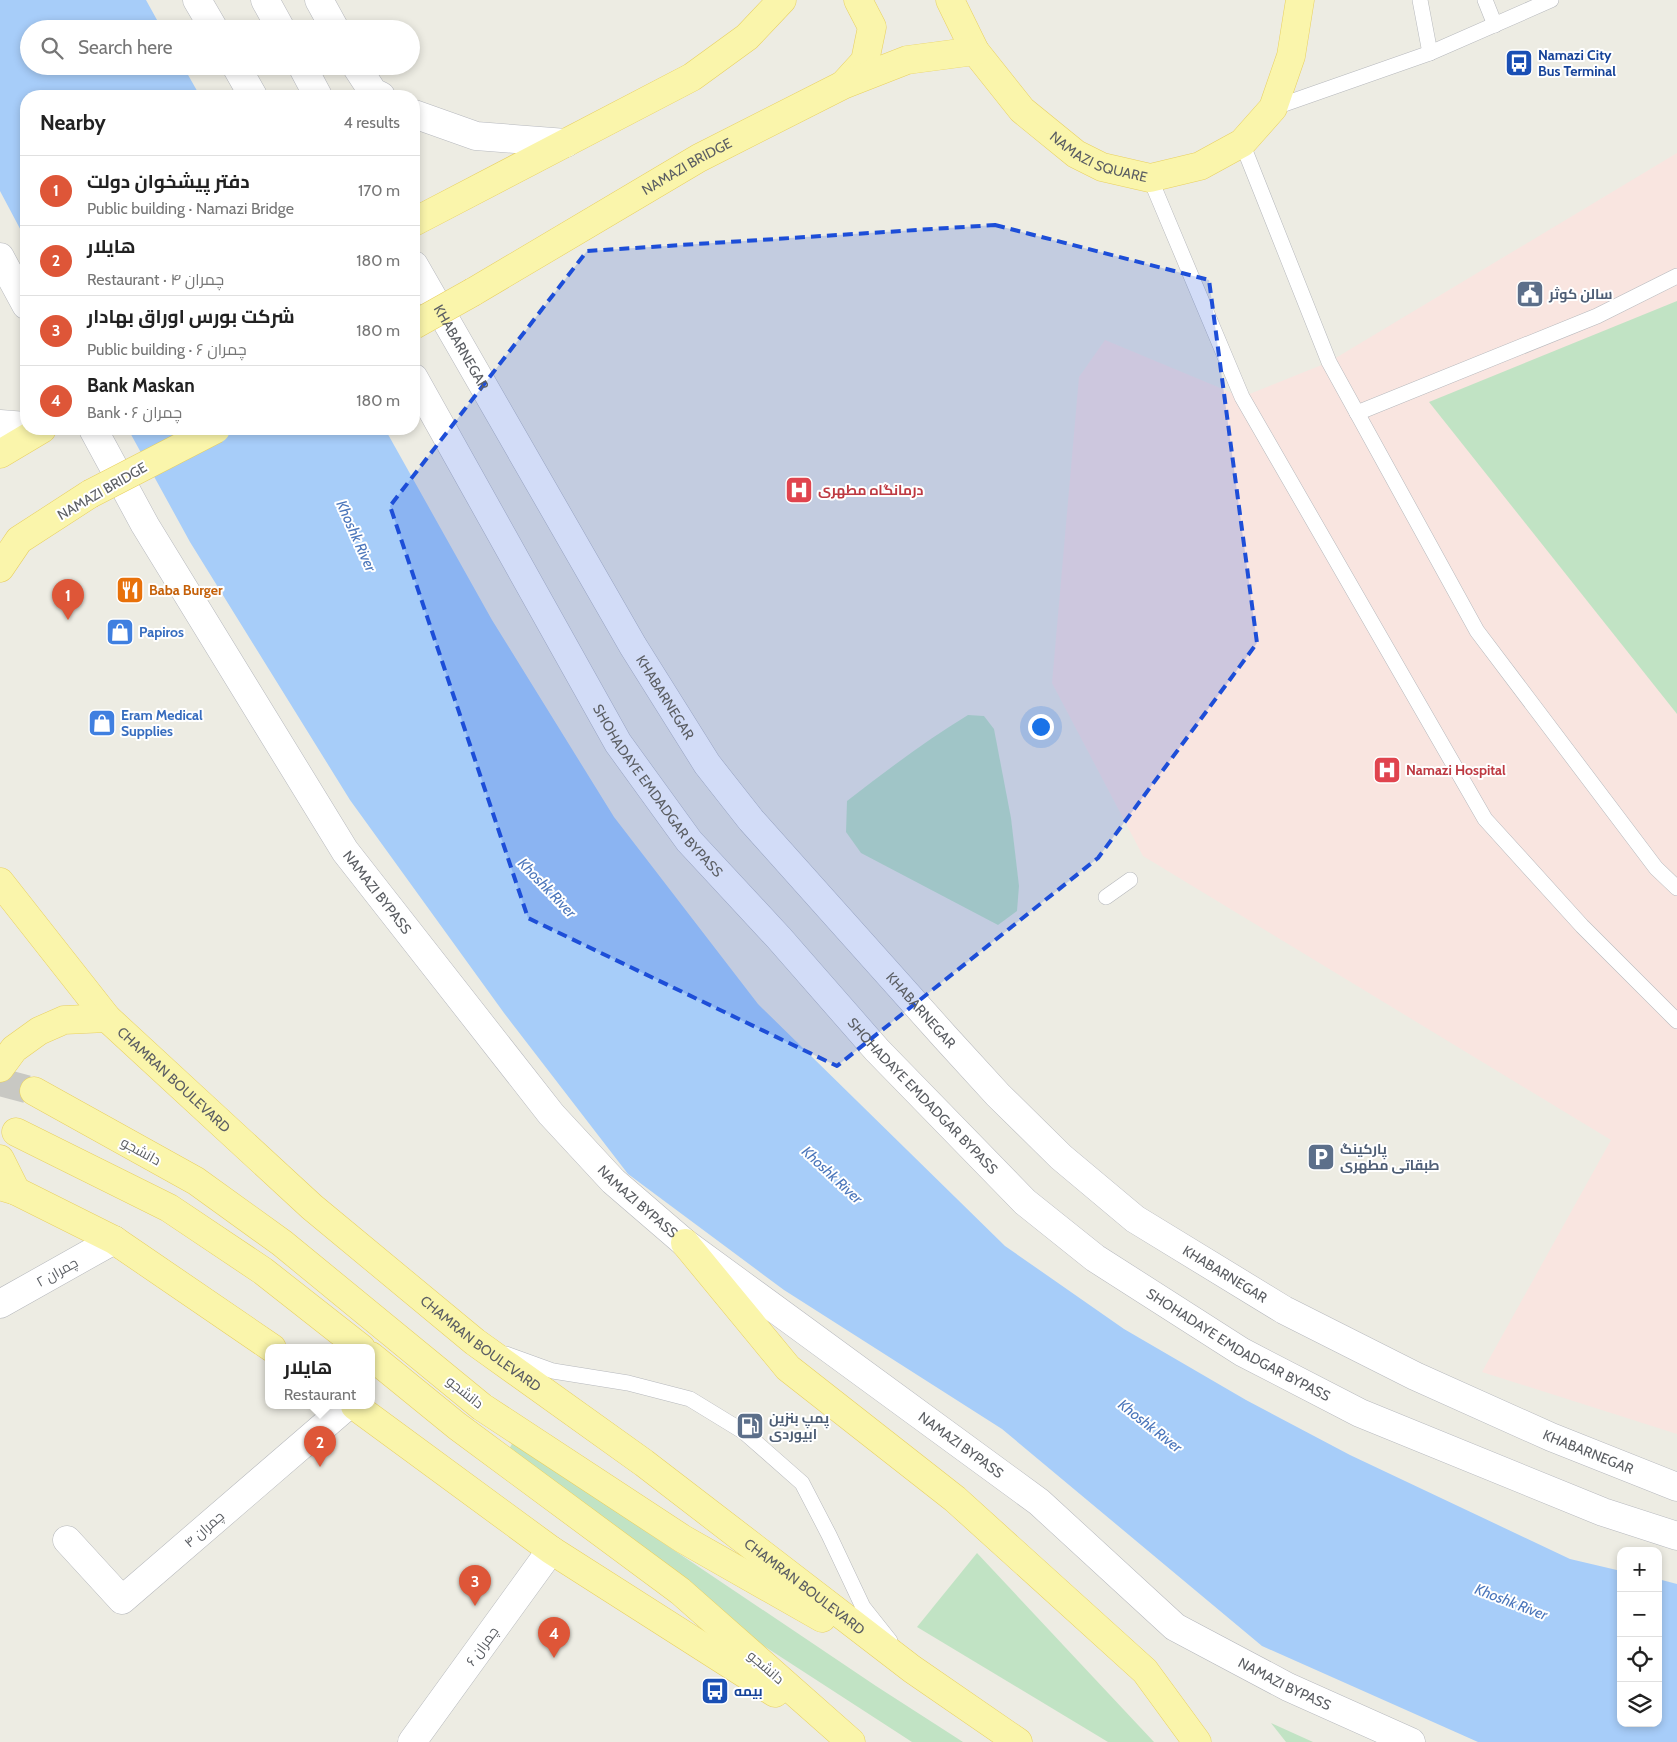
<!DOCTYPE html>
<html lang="en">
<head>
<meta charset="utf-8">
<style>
  :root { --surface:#fff; --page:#f2f2f2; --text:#222; --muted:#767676; --line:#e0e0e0; --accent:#de5638 }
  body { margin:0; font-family:Cabin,Cairo,sans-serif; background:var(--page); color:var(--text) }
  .controls { position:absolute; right:15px; bottom:15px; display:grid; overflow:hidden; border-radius:10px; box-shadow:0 2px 8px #0003 }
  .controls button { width:45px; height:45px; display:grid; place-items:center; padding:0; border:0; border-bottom:1px solid var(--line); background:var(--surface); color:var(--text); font:25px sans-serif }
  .you { position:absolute; left:1040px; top:726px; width:18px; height:18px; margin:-12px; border:4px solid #fff; border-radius:50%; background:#1a73e8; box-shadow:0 0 0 8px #1a73e833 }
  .badge { display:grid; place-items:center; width:32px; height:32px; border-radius:50%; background:var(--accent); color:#fff; font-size:16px; font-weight:700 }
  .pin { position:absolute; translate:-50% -41px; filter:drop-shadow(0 1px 2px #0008) }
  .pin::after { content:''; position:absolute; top:26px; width:18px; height:15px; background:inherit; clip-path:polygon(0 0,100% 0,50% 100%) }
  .popup { position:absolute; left:265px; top:1344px; width:110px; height:65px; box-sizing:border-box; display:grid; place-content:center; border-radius:10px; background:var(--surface); filter:drop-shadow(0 1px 4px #0005); font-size:16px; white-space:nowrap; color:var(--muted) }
  .popup b { font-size:19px; color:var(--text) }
  .popup::after { content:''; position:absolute; left:50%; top:100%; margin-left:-10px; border:10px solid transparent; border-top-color:var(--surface) }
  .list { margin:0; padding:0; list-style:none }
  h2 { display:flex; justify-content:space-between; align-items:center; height:65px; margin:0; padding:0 20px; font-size:21px }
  h2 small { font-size:16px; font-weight:400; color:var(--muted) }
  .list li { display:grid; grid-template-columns:32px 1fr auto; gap:15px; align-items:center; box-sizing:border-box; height:70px; padding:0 20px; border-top:1px solid var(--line) }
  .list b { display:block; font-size:19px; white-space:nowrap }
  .list p { margin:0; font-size:16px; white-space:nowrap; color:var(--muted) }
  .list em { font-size:16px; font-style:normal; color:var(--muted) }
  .icon { flex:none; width:28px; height:28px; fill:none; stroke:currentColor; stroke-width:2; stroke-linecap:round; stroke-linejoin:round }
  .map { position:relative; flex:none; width:1677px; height:1742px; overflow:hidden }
  .search { position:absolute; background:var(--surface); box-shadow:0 2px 8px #0003; left:20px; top:20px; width:400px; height:55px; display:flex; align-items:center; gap:12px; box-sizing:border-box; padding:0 18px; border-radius:28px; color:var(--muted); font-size:19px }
  .panel { position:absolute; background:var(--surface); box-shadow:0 2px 8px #0003; left:20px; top:90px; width:400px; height:345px; border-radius:20px }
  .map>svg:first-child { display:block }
  .medical { fill:#f9e5e0 }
  .green { fill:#c1e3c4 }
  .water { fill:#a7cdf9 }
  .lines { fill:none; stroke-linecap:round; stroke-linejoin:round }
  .primary-tunnel { stroke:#c8c8c3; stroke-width:28; stroke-dasharray:28 14; stroke-linecap:butt }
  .lane-casing { stroke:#b6b8bc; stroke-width:16 }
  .street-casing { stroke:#b6b8bc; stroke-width:29 }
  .secondary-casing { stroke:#b7b9be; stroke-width:29 }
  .primary-casing { stroke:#e8d061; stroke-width:29 }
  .lane { stroke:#fff; stroke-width:15 }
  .street { stroke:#fff; stroke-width:28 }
  .secondary { stroke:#fff; stroke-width:28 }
  .primary { stroke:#faf5ab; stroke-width:28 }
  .primary-bridge-casing { stroke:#e8d061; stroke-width:29; stroke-linecap:butt }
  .primary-bridge { stroke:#faf5ab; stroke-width:28 }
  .marked { fill:#1d4ed8; fill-opacity:0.2; stroke:#1d4ed8; stroke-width:4; stroke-dasharray:10 6; stroke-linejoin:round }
  .labels { text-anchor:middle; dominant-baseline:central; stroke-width:4; stroke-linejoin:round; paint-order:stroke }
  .transit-label { font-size:14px; font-weight:bold; fill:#164399; stroke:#fff; text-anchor:start }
  .street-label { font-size:14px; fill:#5b5e63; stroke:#fff }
  .service-label { font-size:14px; font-weight:bold; fill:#4e5e75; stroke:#fff; text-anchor:start }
  .health-label { font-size:14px; font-weight:bold; fill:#be3a42; stroke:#fff; text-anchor:start }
  .food-label { font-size:14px; font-weight:bold; fill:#c56008; stroke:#fff; text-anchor:start }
  .shop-label { font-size:14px; font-weight:bold; fill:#366cbe; stroke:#fff; text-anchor:start }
  .water-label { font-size:15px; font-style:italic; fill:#4b76bb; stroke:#fff }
</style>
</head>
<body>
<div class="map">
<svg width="1677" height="1742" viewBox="0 0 1677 1742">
  <rect width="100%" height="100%" fill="#edece3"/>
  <path class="medical" d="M1677,153V1434L1482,1372L1611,1140L1143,856L1052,683L1079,377L1105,340L1242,397L1329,362Z"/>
  <g class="green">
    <path d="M1677,301V714L1429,402Z"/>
    <path d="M968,715L984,716L994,729L1011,818L1019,886L1017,911L998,925L861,853L846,832L847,801C886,771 925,741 968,715Z"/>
    <path d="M513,1442L876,1686L963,1742H912L747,1635L506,1455Z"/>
    <path d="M977,1553L1154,1742H1108L917,1627Z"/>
    <path d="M1271,1723L1313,1742H1286Z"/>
  </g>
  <g class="water">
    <path d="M0,0H146L162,29H29V66H183L200,96H26V240L0,191Z"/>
    <path d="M128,429H385L492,620L614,817L758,1004L1005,1246L1124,1329L1246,1400L1350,1455L1570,1559L1621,1571V1723H1658V1579L1677,1584V1742H1478L1262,1646L1002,1429L784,1290L628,1174L504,1013L350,800L190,542Z"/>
  </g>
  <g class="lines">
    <path class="primary-tunnel" d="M0,1082L34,1091"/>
    <g class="lane-casing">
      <g id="lane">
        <path d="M1420,0L1430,53"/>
        <path d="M1485,0L1495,25"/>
        <path d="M1273,108L1430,53L1551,0"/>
        <path d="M1242,143L1329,362L1477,631L1656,868L1677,888"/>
        <path d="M1150,178L1242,397L1485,819L1582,926L1677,1021"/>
        <path d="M1357,413L1597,316L1677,276"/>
        <path d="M1106,897L1130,880"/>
        <path d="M506,1354L553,1371L628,1383L690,1399L744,1432L802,1483L829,1535L863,1607L890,1641"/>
      </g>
    </g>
    <g class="street-casing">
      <g id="street">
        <path d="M0,1304L114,1240"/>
        <path d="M67,1540L122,1600L347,1406"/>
        <path d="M412,1742L551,1550"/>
      </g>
    </g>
    <g class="secondary-casing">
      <g id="secondary">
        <path d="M197,0L214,29"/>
        <path d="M265,0L281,29"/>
        <path d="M319,0L335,29"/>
        <path d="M236,66L253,96"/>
        <path d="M302,66L318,96"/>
        <path d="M356,66L373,92L381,96"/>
        <path d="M414,114L476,136L566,143"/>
        <path d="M0,257L26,305"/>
        <path id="s1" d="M414,265L633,646L707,764L751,820L945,1037L998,1095L1061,1157L1135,1219L1284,1310L1415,1376L1551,1437L1677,1487"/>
        <path id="s2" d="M414,378L618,743L689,841L779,938L877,1050L1025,1202L1095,1258L1242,1352L1360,1413L1603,1512L1677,1536"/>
        <path d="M0,424L26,426"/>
        <path id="s3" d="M93,429L145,525L345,851L551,1114L613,1181L685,1243L1039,1502L1175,1627L1288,1687L1411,1742"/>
      </g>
    </g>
    <g class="primary-casing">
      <g id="primary">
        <path id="s4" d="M950,0L975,51L1022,110L1076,154L1102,167L1150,178L1200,166L1242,143L1273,108L1291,56L1300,0"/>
        <path d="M844,84L865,61L872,27L858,0"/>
        <path d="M414,222L692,77L747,37L782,0"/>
        <path id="s5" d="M473,292L699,158L843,85L907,60L975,51"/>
        <path d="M0,454L42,429"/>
        <path d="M0,568L19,540L90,494"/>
        <path id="s6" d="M0,882L107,1018L312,1207L475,1342L644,1463L912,1669L1018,1742"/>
        <path d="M0,1068L14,1049L39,1031L64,1020L107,1018"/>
        <path d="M34,1091L196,1181L282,1243L482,1407L683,1539L822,1618"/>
        <path d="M16,1132L169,1208L263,1271L361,1348"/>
        <path d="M0,1159L16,1191"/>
        <path d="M0,1186L16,1191L114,1240L272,1348"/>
        <path d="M685,1243L788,1368L955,1499L1145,1671L1197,1742"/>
        <path d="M371,1356L457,1426L680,1591L851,1742"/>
        <path d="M355,1406L551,1550L775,1693"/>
      </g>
    </g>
    <use href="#lane" class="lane"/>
    <use href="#street" class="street"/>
    <use href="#secondary" class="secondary"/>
    <use href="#primary" class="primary"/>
    <g class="primary-bridge-casing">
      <g id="primary-bridge">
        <path d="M414,325L473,292"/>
        <path d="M90,494L216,429"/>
      </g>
    </g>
    <use href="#primary-bridge" class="primary-bridge"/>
  </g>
  <path class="marked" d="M995,225L1209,280L1257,643L1098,858L837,1066L528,918L390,506L587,251Z"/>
  <defs>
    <g id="bus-square" transform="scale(1.4375)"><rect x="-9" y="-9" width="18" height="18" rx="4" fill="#1a4fb4" stroke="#fff"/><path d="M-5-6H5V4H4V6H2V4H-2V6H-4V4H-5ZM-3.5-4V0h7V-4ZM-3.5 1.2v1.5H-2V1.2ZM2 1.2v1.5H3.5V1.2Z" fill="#fff"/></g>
    <g id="civic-square" transform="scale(1.4375)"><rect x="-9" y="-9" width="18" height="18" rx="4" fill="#5c6f8a" stroke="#fff"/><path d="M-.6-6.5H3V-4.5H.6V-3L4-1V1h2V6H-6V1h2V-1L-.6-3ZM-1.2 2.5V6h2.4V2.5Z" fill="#fff"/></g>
    <g id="hospital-square" transform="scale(1.4375)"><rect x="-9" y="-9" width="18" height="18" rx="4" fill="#e0444e" stroke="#fff"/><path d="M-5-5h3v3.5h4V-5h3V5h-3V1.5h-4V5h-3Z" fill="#fff"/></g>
    <g id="restaurant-square" transform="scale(1.4375)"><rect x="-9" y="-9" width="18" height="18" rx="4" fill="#e8710a" stroke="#fff"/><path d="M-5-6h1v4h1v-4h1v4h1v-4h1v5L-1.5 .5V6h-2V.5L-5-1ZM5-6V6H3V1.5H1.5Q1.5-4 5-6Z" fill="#fff"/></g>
    <g id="shop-square" transform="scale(1.4375)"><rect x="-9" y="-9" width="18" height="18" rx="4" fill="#3f7fe0" stroke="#fff"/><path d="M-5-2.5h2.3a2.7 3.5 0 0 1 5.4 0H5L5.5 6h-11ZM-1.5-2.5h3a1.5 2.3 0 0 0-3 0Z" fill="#fff"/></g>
    <g id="parking-square" transform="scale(1.4375)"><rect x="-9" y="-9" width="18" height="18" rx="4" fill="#5c6f8a" stroke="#fff"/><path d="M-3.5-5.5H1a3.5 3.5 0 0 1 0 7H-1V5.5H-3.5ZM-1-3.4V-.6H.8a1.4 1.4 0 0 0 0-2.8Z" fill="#fff"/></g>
    <g id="fuel-square" transform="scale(1.4375)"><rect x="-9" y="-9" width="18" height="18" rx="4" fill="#5c6f8a" stroke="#fff"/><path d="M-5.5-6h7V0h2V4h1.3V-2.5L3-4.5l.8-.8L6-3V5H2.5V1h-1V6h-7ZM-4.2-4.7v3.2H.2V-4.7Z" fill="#fff"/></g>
  </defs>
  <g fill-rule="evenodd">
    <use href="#bus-square" x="1519" y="63"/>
    <use href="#civic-square" x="1530" y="294"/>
    <use href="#hospital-square" x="799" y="490"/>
    <use href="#restaurant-square" x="130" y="590"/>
    <use href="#shop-square" x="120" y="632"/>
    <use href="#shop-square" x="102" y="723"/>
    <use href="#hospital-square" x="1387" y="770"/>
    <use href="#parking-square" x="1321" y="1157"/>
    <use href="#fuel-square" x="750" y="1426"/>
    <use href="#bus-square" x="715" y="1691"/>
  </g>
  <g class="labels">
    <g class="transit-label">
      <text x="1538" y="55">Namazi City<tspan x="1538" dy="16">Bus Terminal</tspan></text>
      <text x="734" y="1691">بیمه</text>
    </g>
    <g class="street-label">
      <text stroke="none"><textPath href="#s4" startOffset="224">NAMAZI SQUARE</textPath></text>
      <text stroke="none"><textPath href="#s5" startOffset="248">NAMAZI BRIDGE</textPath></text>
      <text stroke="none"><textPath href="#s1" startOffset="95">KHABARNEGAR</textPath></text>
      <text transform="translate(102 491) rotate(-30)">NAMAZI BRIDGE</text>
      <text stroke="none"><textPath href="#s1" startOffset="500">KHABARNEGAR</textPath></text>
      <text stroke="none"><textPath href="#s2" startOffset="480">SHOHADAYE EMDADGAR BYPASS</textPath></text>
      <text stroke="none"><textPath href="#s3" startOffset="544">NAMAZI BYPASS</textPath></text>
      <text stroke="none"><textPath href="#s1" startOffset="905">KHABARNEGAR</textPath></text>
      <text stroke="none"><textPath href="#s6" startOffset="264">CHAMRAN BOULEVARD</textPath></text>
      <text stroke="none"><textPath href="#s2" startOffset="885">SHOHADAYE EMDADGAR BYPASS</textPath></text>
      <text transform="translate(141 1151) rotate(29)">دانشجو</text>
      <text stroke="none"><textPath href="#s3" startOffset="949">NAMAZI BYPASS</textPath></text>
      <text transform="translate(57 1272) rotate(-29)">۲ چمران</text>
      <text stroke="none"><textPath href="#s1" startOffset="1310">KHABARNEGAR</textPath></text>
      <text stroke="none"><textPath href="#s6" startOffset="669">CHAMRAN BOULEVARD</textPath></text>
      <text stroke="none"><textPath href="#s2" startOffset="1290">SHOHADAYE EMDADGAR BYPASS</textPath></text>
      <text transform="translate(465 1392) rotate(39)">دانشجو</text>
      <text stroke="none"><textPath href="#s3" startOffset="1354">NAMAZI BYPASS</textPath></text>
      <text stroke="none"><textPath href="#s1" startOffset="1715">KHABARNEGAR</textPath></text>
      <text transform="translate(204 1529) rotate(-41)">۴ چمران</text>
      <text stroke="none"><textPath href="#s6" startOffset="1074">CHAMRAN BOULEVARD</textPath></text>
      <text transform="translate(482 1646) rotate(-54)">۶ چمران</text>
      <text transform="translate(766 1667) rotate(41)">دانشجو</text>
      <text stroke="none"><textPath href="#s3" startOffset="1759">NAMAZI BYPASS</textPath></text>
    </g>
    <g class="service-label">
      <text x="1549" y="294">سالن کوثر</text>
      <text x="1340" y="1149">پارکینگ<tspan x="1340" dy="16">طبقاتی مطهری</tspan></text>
      <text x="769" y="1418">پمپ بنزین<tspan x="769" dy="16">ابیوردی</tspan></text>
    </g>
    <g class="health-label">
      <text x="818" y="490">درمانگاه مطهری</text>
      <text x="1406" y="770">Namazi Hospital</text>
    </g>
    <g class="food-label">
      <text x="149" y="590">Baba Burger</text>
    </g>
    <g class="shop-label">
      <text x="139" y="632">Papiros</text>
      <text x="121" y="715">Eram Medical<tspan x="121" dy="16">Supplies</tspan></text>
    </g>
    <g class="water-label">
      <text transform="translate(356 536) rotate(66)">Khoshk River</text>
      <text transform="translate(547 888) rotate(46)">Khoshk River</text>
      <text transform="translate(832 1175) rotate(43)">Khoshk River</text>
      <text transform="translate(1150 1426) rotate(38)">Khoshk River</text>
      <text transform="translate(1511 1602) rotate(21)">Khoshk River</text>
    </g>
  </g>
</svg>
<div class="controls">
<button>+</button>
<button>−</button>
<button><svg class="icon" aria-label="locate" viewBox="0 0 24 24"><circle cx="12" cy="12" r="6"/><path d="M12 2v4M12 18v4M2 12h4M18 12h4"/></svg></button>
<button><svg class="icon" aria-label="layers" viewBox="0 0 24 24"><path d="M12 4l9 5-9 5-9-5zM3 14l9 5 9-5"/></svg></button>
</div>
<div class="you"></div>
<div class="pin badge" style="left:68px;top:620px">1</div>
<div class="pin badge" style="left:320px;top:1467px">2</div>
<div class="popup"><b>هایلار</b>Restaurant</div>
<div class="pin badge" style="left:475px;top:1606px">3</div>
<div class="pin badge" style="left:554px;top:1658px">4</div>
<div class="search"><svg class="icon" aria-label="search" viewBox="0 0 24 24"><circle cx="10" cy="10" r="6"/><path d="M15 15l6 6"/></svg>Search here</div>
<section class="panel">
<h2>Nearby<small>4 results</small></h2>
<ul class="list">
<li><span class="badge">1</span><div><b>دفتر پیشخوان دولت</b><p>Public building · Namazi Bridge</p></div><em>170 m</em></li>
<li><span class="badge">2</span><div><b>هایلار</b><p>Restaurant · ۴ چمران</p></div><em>180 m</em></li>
<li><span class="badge">3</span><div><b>شرکت بورس اوراق بهادار</b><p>Public building · ۶ چمران</p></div><em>180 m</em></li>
<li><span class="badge">4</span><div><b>Bank Maskan</b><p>Bank · ۶ چمران</p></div><em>180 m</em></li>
</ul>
</section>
</div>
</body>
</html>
